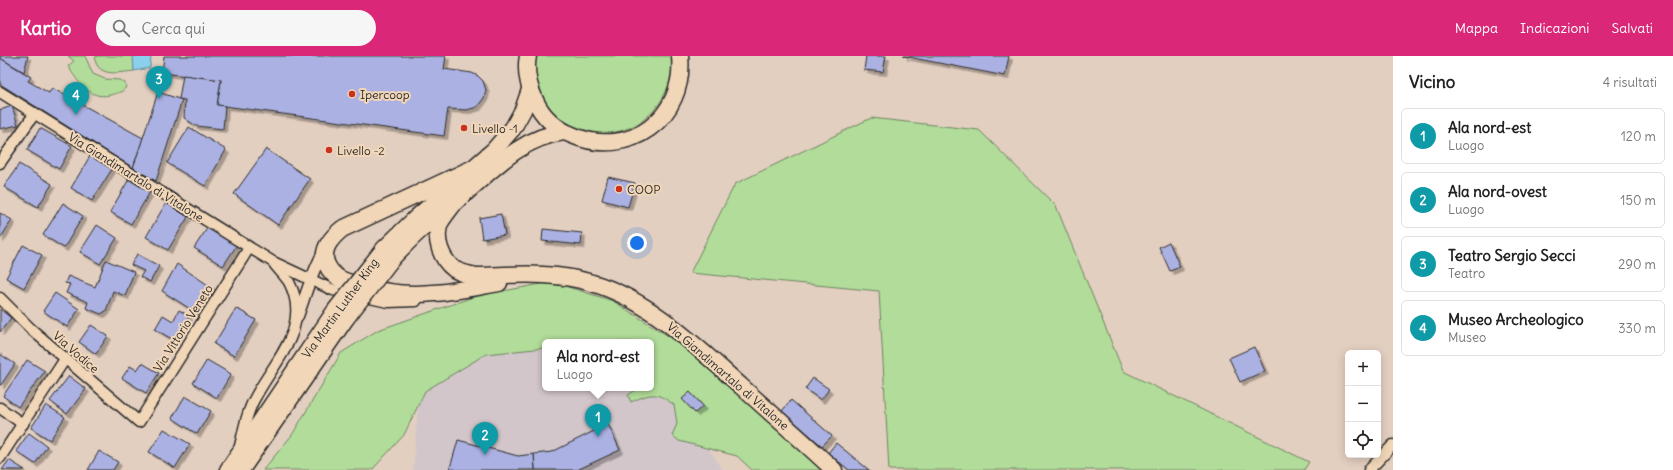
<!DOCTYPE html>
<html lang="it">
<head>
<meta charset="utf-8">
<style>
  :root { --surface:#fff; --page:#f6f6f6; --text:#222; --muted:#767676; --line:#e0e0e0; --accent:#db2777 }
  body { margin:0; font-family:Delius,sans-serif; background:var(--page); color:var(--text) }
  .controls { position:absolute; right:12px; bottom:12px; display:grid; overflow:hidden; border-radius:6px; box-shadow:0 2px 10px #0003 }
  .controls button { width:36px; height:36px; display:grid; place-items:center; padding:0; border:0; border-bottom:1px solid var(--line); background:var(--surface); color:var(--text); font:20px sans-serif }
  .you { position:absolute; left:637px; top:187px; width:14px; height:14px; margin:-10px; border:3px solid #fff; border-radius:50%; background:#1a73e8; box-shadow:0 0 0 6px #1a73e833 }
  .badge { display:grid; place-items:center; width:26px; height:26px; border-radius:50%; background:var(--accent); color:#fff; font-size:13px; font-weight:700 }
  .pin { position:absolute; translate:-50% -33px; filter:drop-shadow(0 1px 2px #0008) }
  .pin::after { content:''; position:absolute; top:21px; width:14px; height:12px; background:inherit; clip-path:polygon(0 0,100% 0,50% 100%) }
  .popup { position:absolute; left:542px; top:283px; width:112px; height:52px; box-sizing:border-box; display:grid; place-content:center; border-radius:6px; background:var(--surface); filter:drop-shadow(0 1px 3px #0005); font-size:13px; white-space:nowrap; color:var(--muted) }
  .popup b { font-size:15px; color:var(--text) }
  .popup::after { content:''; position:absolute; left:50%; top:100%; margin-left:-8px; border:8px solid transparent; border-top-color:var(--surface) }
  .list { margin:0; padding:0; list-style:none }
  h2 { display:flex; justify-content:space-between; align-items:center; height:52px; margin:0; padding:0 16px; font-size:17px }
  h2 small { font-size:13px; font-weight:400; color:var(--muted) }
  .list li { display:grid; grid-template-columns:26px 1fr auto; gap:12px; align-items:center; box-sizing:border-box; height:56px; margin:0 8px 8px; padding:0 8px; border:1px solid var(--line); border-radius:6px }
  .list b { display:block; font-size:15px; white-space:nowrap }
  .list p { margin:0; font-size:13px; white-space:nowrap; color:var(--muted) }
  .list em { font-size:13px; font-style:normal; color:var(--muted) }
  .icon { flex:none; width:22px; height:22px; fill:none; stroke:currentColor; stroke-width:2; stroke-linecap:round; stroke-linejoin:round }
  .map { position:relative; flex:none; width:1393px; height:414px; overflow:hidden }
  header { display:flex; align-items:center; gap:24px; box-sizing:border-box; height:56px; padding:0 20px; background:var(--accent); color:#fff }
  header strong { font-size:19px }
  nav { display:flex; gap:22px; margin-inline-start:auto; font-size:14px }
  .search { width:280px; height:36px; background:var(--page); display:flex; align-items:center; gap:10px; box-sizing:border-box; padding:0 14px; border-radius:22px; color:var(--muted); font-size:15px }
  main { display:flex }
  aside { flex:1; background:var(--surface) }
  .map>svg:first-child { display:block }
  .built { fill:#d2c6ca }
  .green { fill:#b1dc99; stroke:#6e8462 }
  .water { fill:#8acfec; stroke:#648d9f }
  .building { fill:#abb1e2; stroke:#2b2b2b; filter:url(#shadow) }
  .lines { fill:none; stroke-linecap:round; stroke-linejoin:round }
  .minor-casing { stroke:#2b2b2b; stroke-width:13 }
  .primary-casing { stroke:#2b2b2b; stroke-width:19 }
  .minor { stroke:#f1d6b8; stroke-width:10 }
  .primary { stroke:#f1d6b8; stroke-width:16 }
  .primary-bridge-casing { stroke:#2b2b2b; stroke-width:19; stroke-linecap:butt }
  .primary-bridge { stroke:#f1d6b8; stroke-width:16 }
  .poi-dot { fill:#c8321e; stroke:#f1d6b8; stroke-width:1.5 }
  .labels { text-anchor:middle; dominant-baseline:central; stroke-width:4; stroke-linejoin:round; paint-order:stroke }
  .poi-label { font-size:12px; fill:#2b2b2b; stroke:#f1d6b8; text-anchor:start }
  .street-label { font-size:12px; fill:#2b2b2b; stroke:#f1d6b8 }
</style>
</head>
<body>
<header>
<strong>Kartio</strong>
<div class="search"><svg class="icon" aria-label="search" viewBox="0 0 24 24"><circle cx="10" cy="10" r="6"/><path d="M15 15l6 6"/></svg>Cerca qui</div>
<nav><a>Mappa</a><a>Indicazioni</a><a>Salvati</a></nav>
</header>
<main>
<div class="map">
<svg width="1393" height="414" viewBox="0 0 1393 414">
  <defs>
    <filter id="shadow"><feDropShadow dx="3.5" dy="3.5" stdDeviation="0" flood-color="#0004"/></filter>
  </defs>
  <rect width="100%" height="100%" fill="#e3cfc0"/>
  <filter id="ink" filterUnits="userSpaceOnUse"><feTurbulence type="fractalNoise" baseFrequency=".025" numOctaves="2"/><feDisplacementMap in="SourceGraphic" scale="8" xChannelSelector="R" yChannelSelector="G"/><feConvolveMatrix kernelMatrix="1 2 1 2 8 2 1 2 1" color-interpolation-filters="sRGB"/></filter>
  <g filter="url(#ink)">
    <path class="built" d="M545,288V332H651L664,324L723,414H413L419,335L483,295Z"/>
    <g class="green">
      <path d="M68,0H85L93,18L105,23L120,24L125,27L126,31C122,37 117,37 110,39C89,44 77,25 68,10L74,5Z"/>
      <path d="M96,0H133L134,15C122,16 104,21 97,9C95,6 95,4 96,0Z"/>
      <path d="M536,0H671C673,11 671,23 667,33C645,88 568,94 542,39C537,27 533,13 536,0Z"/>
      <path d="M871,62L979,74L1056,150L1123,315L1309,406L1304,414H889L879,235L690,217L735,128Z"/>
      <path d="M552,226L613,245L722,314L827,414H752L737,400L679,385L672,379L677,368L674,349C656,335 651,337 631,346L628,339L639,332H651V286H545V292L486,298L425,335L404,379L372,414H263L292,379L341,297L378,274L476,240Z"/>
    </g>
    <path class="water" d="M133,0H151L150,12L134,15Z"/>
    <g class="building">
      <path d="M0,0H28L24,16L0,2Z"/>
      <path d="M164,0H446L444,13L472,17L478,20L483,25L486,34L484,42L477,51L467,54L448,53L444,80L217,49L221,24L162,17Z"/>
      <path d="M866,0H886L883,16L864,14Z"/>
      <path d="M903,0H1009L1005,20Z"/>
      <path d="M0,2L31,21L28,25L49,37L52,32L143,82L133,112L0,28Z"/>
      <path d="M183,19L221,24L217,49L225,50L223,73L196,70L184,62L185,44L179,43Z"/>
      <path d="M158,36L182,44L156,125L133,112Z"/>
      <path d="M12,50L18,69L0,73V54Z"/>
      <path d="M189,71L226,94L205,130L167,107Z"/>
      <path d="M40,72L72,90L59,113L27,94Z"/>
      <path d="M266,93L310,123L278,169L234,138Z"/>
      <path d="M90,100L112,113L92,145L71,132Z"/>
      <path d="M19,108L52,128L38,151L4,131Z"/>
      <path d="M608,121L635,127L628,151L602,144Z"/>
      <path d="M129,123L150,136L131,168L110,156Z"/>
      <path d="M63,147L83,160L64,192L43,179Z"/>
      <path d="M166,147L188,161L168,194L146,181Z"/>
      <path d="M0,157L12,164L0,183Z"/>
      <path d="M501,158L505,179L482,183L479,162Z"/>
      <path d="M97,169L117,182L100,208L80,196Z"/>
      <path d="M208,171L237,189L223,210L194,192Z"/>
      <path d="M543,173L582,177L581,189L542,185Z"/>
      <path d="M1169,186L1180,211L1170,215L1159,191Z"/>
      <path d="M23,189L42,199L24,232L6,222Z"/>
      <path d="M137,198L159,210L150,226L140,221L144,215L131,209Z"/>
      <path d="M106,204L134,216L125,240L113,235L106,255L101,258L86,252L88,246L66,237L70,228L65,227L68,220L95,231Z"/>
      <path d="M177,208L214,233L198,258L162,235Z"/>
      <path d="M55,237L79,253L67,271L43,255Z"/>
      <path d="M236,252L256,264L234,300L214,288Z"/>
      <path d="M0,253L11,262L0,276Z"/>
      <path d="M179,254L189,260L175,285L155,273L163,259L173,265Z"/>
      <path d="M91,269L108,280L96,298L79,286Z"/>
      <path d="M1254,291L1265,315L1240,326L1229,302Z"/>
      <path d="M0,298L15,308L1,329H0Z"/>
      <path d="M27,304L45,315L18,351L3,340Z"/>
      <path d="M207,304L231,318L217,342L193,327Z"/>
      <path d="M142,307L159,317L146,337L122,322L130,310L137,314Z"/>
      <path d="M69,320L86,333L67,358L50,345Z"/>
      <path d="M813,322L829,333L821,344L805,333Z"/>
      <path d="M690,336L703,350L695,357L682,343Z"/>
      <path d="M185,340L211,355L197,378L172,362Z"/>
      <path d="M791,344L832,380L822,390L782,355Z"/>
      <path d="M46,349L65,361L50,384L31,372Z"/>
      <path d="M608,368L620,394L577,414H535L534,398L552,396Z"/>
      <path d="M164,373L190,388L175,412L149,396Z"/>
      <path d="M29,377L47,390L35,408L16,395Z"/>
      <path d="M458,384L518,400L534,398L535,414H457L450,412Z"/>
      <path d="M836,387L869,414H849L828,397Z"/>
      <path d="M99,395L118,406L113,414H88Z"/>
      <path d="M9,404L25,414H2Z"/>
    </g>
    <g class="lines">
      <g class="minor-casing">
        <g id="minor">
          <path d="M0,36L273,206L333,234L388,246L416,245"/>
          <path d="M0,107L35,57"/>
          <path d="M0,242L31,273L139,366L249,192"/>
          <path d="M298,260C306,238 312,215 324,195"/>
          <path d="M0,352L23,368"/>
          <path d="M240,390C244,373 247,355 256,340C276,303 312,270 289,226C285,220 279,214 275,209"/>
          <path d="M0,402L65,303"/>
          <path d="M1369,414L1393,389"/>
        </g>
      </g>
      <g class="primary-casing">
        <g id="primary">
          <path d="M528,0C525,15 529,31 535,44C542,60 556,73 572,79C629,104 686,62 680,0"/>
          <path d="M471,113L342,173C331,182 320,194 327,209C334,224 347,226 362,230C371,232 380,235 389,236C425,242 464,233 499,227"/>
          <path d="M455,146C450,153 444,160 440,167C434,183 441,203 454,213C460,217 468,218 475,220C514,219 554,215 592,227C649,243 699,293 742,331C773,359 804,386 834,414"/>
          <path d="M384,193L416,162L494,94L513,72L523,54L530,34"/>
          <path d="M393,201C403,191 413,180 424,171C434,162 445,155 455,146C488,119 519,81 564,76"/>
          <path d="M243,411L346,262"/>
          <path d="M228,414L335,255"/>
        </g>
      </g>
      <use href="#minor" class="minor"/>
      <use href="#primary" class="primary"/>
      <g class="primary-bridge-casing">
        <g id="primary-bridge">
          <path d="M335,255L384,193"/>
          <path d="M346,262L393,201"/>
        </g>
      </g>
      <use href="#primary-bridge" class="primary-bridge"/>
    </g>
  </g>
  <g class="poi-dot">
    <circle cx="352" cy="38" r="4"/>
    <circle cx="464" cy="72" r="4"/>
    <circle cx="329" cy="94" r="4"/>
    <circle cx="619" cy="133" r="4"/>
  </g>
  <g class="labels">
    <g class="poi-label">
      <text x="360" y="38">Ipercoop</text>
      <text x="472" y="72">Livello -1</text>
      <text x="337" y="94">Livello -2</text>
      <text x="627" y="133">COOP</text>
    </g>
    <g class="street-label">
      <text transform="translate(136 121) rotate(32)">Via Giandimartalo di Vitalone</text>
      <text transform="translate(340 252) rotate(-54)">Via Martin Luther King</text>
      <text transform="translate(183 272) rotate(-58)">Via Vittorio Veneto</text>
      <text transform="translate(76 296) rotate(41)">Via Vodice</text>
      <text transform="translate(728 320) rotate(41)">Via Giandimartalo di Vitalone</text>
    </g>
  </g>
</svg>
<div class="controls">
<button>+</button>
<button>−</button>
<button><svg class="icon" aria-label="locate" viewBox="0 0 24 24"><circle cx="12" cy="12" r="6"/><path d="M12 2v4M12 18v4M2 12h4M18 12h4"/></svg></button>
</div>
<div class="you"></div>
<div class="pin badge" style="left:598px;top:381px;background:#0f9aa8">1</div>
<div class="popup"><b>Ala nord-est</b>Luogo</div>
<div class="pin badge" style="left:485px;top:399px;background:#0f9aa8">2</div>
<div class="pin badge" style="left:159px;top:43px;background:#0f9aa8">3</div>
<div class="pin badge" style="left:76px;top:59px;background:#0f9aa8">4</div>
</div>
<aside>
<h2>Vicino<small>4 risultati</small></h2>
<ul class="list">
<li><span class="badge" style="background:#0f9aa8">1</span><div><b>Ala nord-est</b><p>Luogo</p></div><em>120 m</em></li>
<li><span class="badge" style="background:#0f9aa8">2</span><div><b>Ala nord-ovest</b><p>Luogo</p></div><em>150 m</em></li>
<li><span class="badge" style="background:#0f9aa8">3</span><div><b>Teatro Sergio Secci</b><p>Teatro</p></div><em>290 m</em></li>
<li><span class="badge" style="background:#0f9aa8">4</span><div><b>Museo Archeologico</b><p>Museo</p></div><em>330 m</em></li>
</ul>
</aside>
</main>
</body>
</html>
